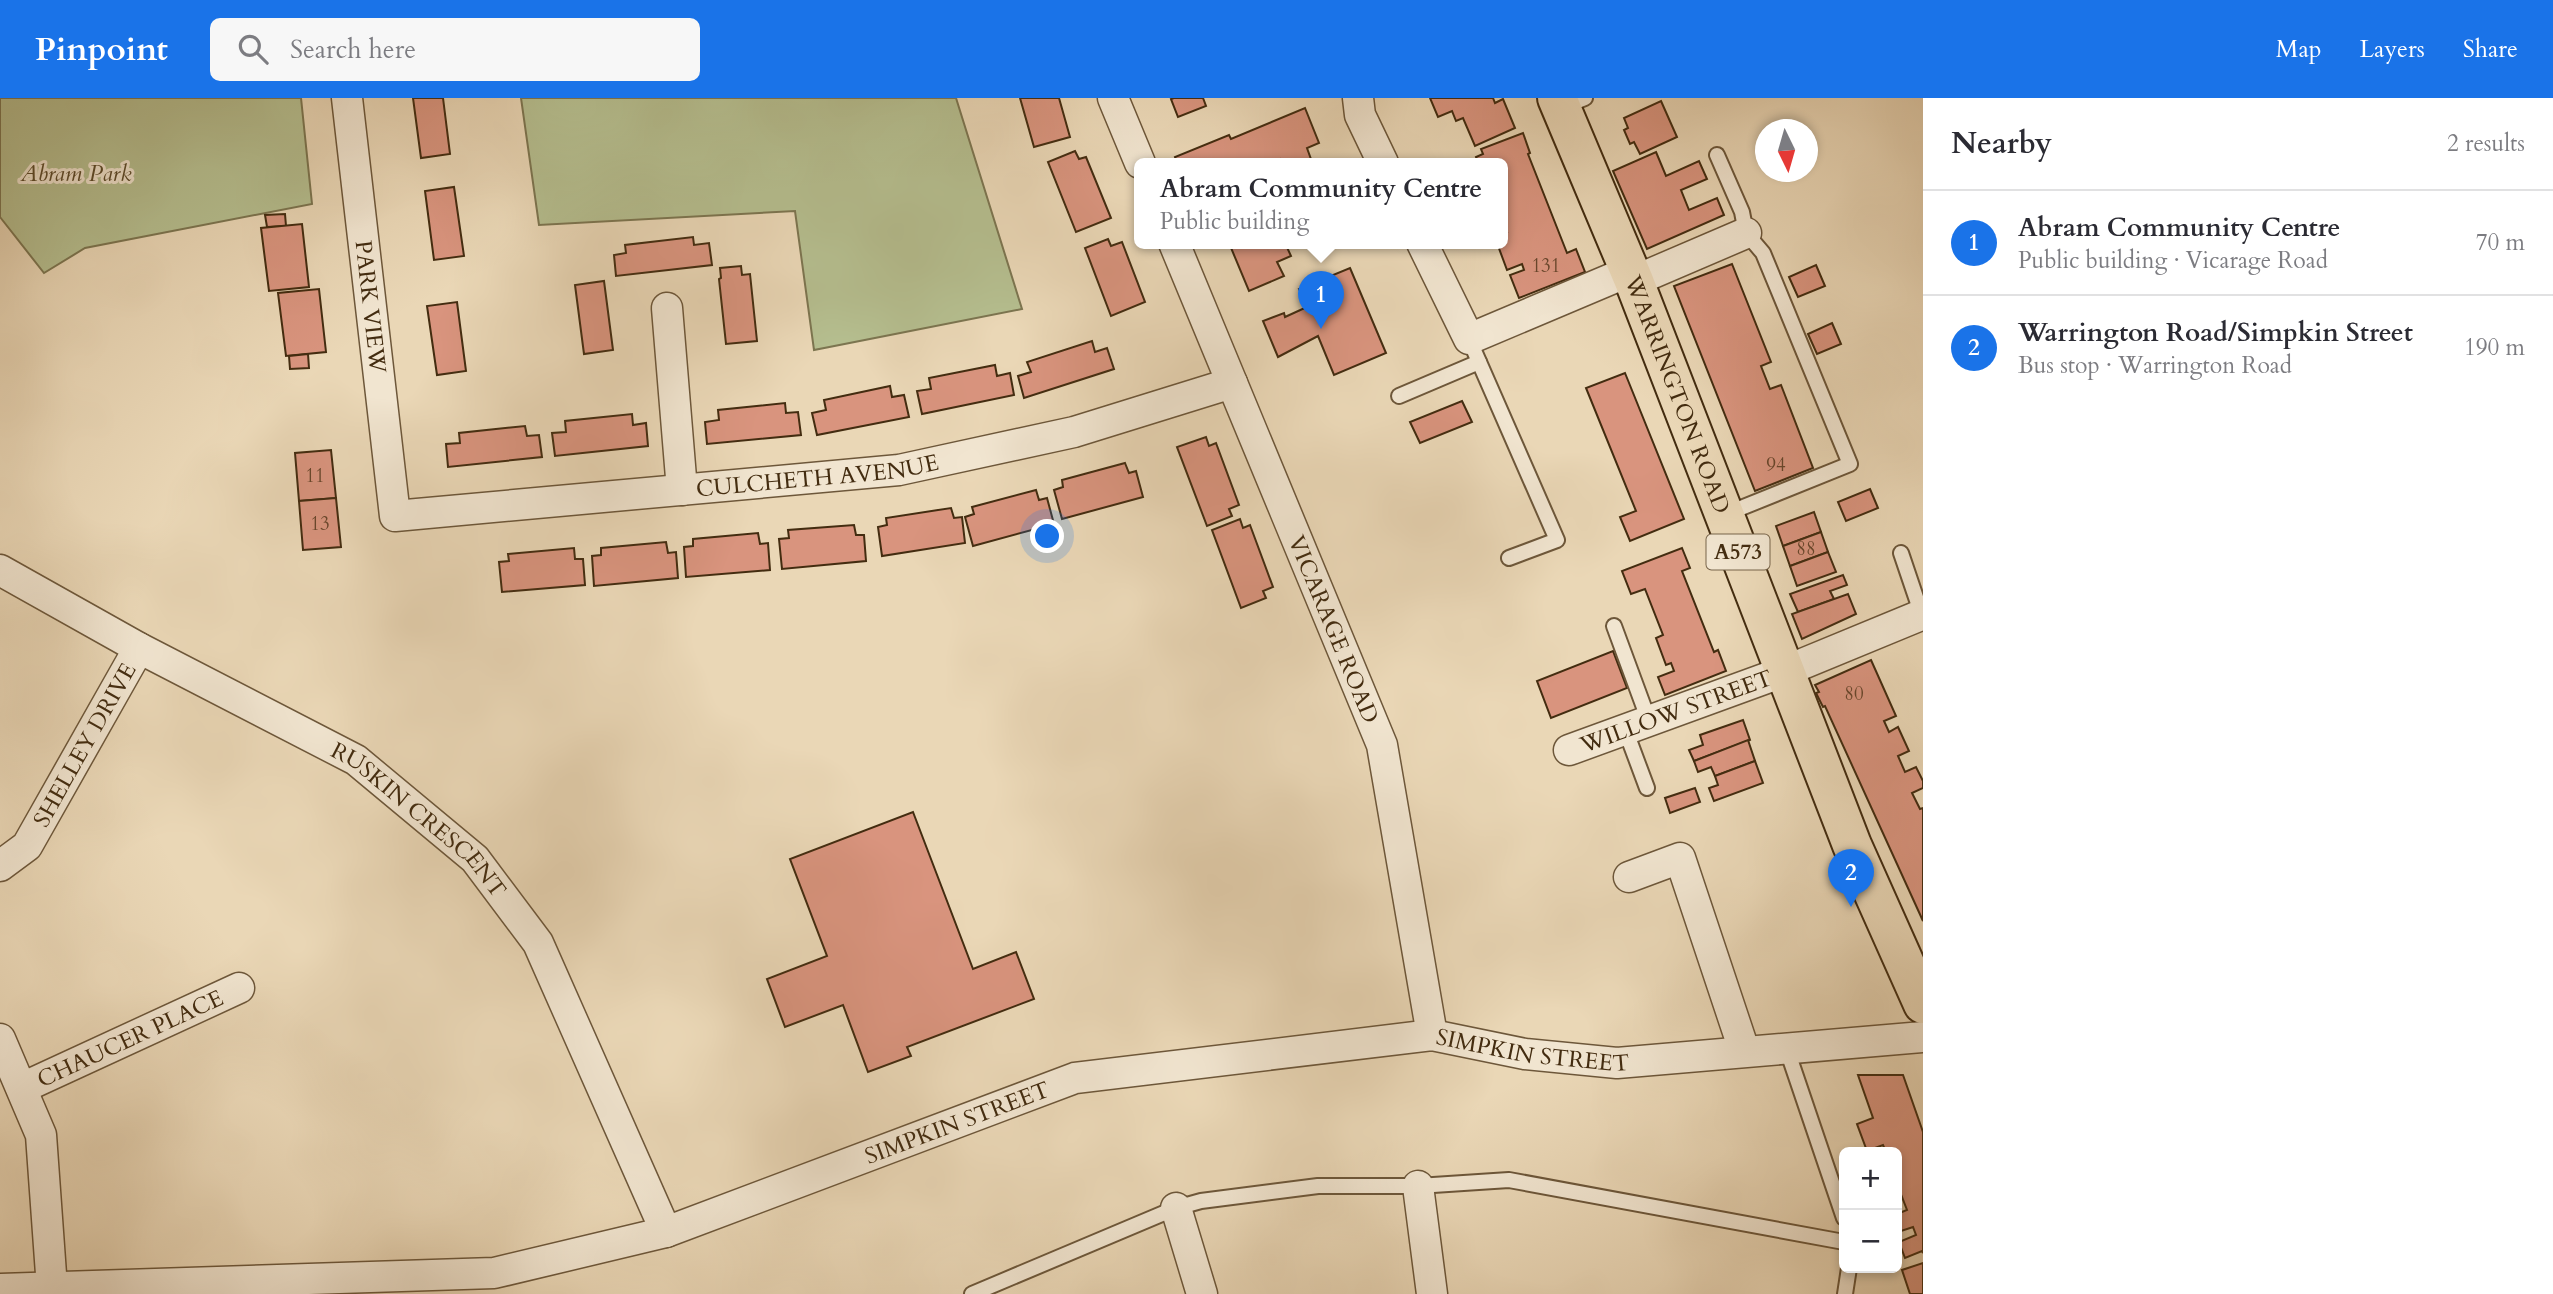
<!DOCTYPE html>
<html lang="en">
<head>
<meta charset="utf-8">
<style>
  :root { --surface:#fff; --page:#f7f7f7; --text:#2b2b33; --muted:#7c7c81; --line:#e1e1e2; --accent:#1a73e8 }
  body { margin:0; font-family:Cardo,serif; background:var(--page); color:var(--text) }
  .controls { position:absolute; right:21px; bottom:21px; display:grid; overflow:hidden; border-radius:10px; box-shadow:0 4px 10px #0003 }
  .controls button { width:63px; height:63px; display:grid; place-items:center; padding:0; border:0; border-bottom:2px solid var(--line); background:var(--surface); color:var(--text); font:35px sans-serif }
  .compass { position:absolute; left:1755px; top:21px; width:63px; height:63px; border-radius:50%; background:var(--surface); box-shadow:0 4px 10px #0003; rotate:175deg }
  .you { position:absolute; left:1048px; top:439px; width:24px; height:24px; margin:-18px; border:5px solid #fff; border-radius:50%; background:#1a73e8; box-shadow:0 0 0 10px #1a73e833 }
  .badge { display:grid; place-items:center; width:46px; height:46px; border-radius:50%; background:var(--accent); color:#fff; font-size:23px; font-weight:700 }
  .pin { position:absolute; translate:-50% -58px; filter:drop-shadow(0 2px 4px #0008) }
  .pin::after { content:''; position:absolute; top:37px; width:24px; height:21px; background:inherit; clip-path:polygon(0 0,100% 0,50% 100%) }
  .popup { position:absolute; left:1134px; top:60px; width:374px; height:91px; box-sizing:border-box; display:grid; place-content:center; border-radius:10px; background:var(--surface); filter:drop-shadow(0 2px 5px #0005); font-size:23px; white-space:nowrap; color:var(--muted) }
  .popup b { font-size:26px; color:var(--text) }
  .popup::after { content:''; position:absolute; left:50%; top:100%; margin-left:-14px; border:14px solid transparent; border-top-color:var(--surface) }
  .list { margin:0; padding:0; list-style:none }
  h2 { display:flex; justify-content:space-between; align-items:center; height:91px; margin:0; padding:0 28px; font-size:30px }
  h2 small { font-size:23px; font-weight:400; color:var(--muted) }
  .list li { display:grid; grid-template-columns:46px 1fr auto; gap:21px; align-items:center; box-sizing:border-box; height:105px; padding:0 28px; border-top:2px solid var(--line) }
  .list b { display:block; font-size:26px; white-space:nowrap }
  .list p { margin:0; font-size:23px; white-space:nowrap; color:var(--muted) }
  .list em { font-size:23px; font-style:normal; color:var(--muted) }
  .icon { flex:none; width:38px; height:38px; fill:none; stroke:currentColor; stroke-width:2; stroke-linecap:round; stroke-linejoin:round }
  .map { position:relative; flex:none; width:1923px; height:1196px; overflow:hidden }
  header { display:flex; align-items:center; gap:42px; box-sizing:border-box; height:98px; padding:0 35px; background:var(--accent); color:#fff }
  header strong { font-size:33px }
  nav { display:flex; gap:38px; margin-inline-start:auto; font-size:24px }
  .search { width:490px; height:63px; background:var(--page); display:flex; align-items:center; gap:18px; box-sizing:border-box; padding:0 24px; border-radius:10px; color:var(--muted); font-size:26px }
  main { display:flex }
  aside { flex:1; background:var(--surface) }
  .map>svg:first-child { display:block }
  .green { fill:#b5be8f; stroke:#7c7550; stroke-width:2 }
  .building { fill:#d9947e; stroke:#432c10; stroke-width:2 }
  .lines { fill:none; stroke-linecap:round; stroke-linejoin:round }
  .lane-casing { stroke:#6d573a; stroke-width:18 }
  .street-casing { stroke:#6d573a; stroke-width:33 }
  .primary-casing { stroke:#432c10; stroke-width:42 }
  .lane { stroke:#f1e5d0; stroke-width:14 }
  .street { stroke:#f1e5d0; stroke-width:30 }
  .primary { stroke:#ead7b6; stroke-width:38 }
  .labels { text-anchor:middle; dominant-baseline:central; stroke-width:6; stroke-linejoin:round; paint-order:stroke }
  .number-label { font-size:19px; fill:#68462c }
  .shield { fill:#f1e5d0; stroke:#77644a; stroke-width:2 }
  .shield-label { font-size:21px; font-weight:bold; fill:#432c10 }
  .park-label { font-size:23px; font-style:italic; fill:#5a4929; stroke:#f1e5d0 }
  .street-label { font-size:23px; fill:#432c10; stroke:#f1e5d0 }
</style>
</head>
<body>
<header>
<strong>Pinpoint</strong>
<div class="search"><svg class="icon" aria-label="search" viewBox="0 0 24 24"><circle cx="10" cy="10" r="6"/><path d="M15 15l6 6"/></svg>Search here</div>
<nav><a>Map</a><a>Layers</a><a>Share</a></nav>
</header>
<main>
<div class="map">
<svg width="1923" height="1196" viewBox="0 0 1923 1196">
  <rect width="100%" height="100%" fill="#ead7b6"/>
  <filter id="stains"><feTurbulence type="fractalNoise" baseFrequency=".00286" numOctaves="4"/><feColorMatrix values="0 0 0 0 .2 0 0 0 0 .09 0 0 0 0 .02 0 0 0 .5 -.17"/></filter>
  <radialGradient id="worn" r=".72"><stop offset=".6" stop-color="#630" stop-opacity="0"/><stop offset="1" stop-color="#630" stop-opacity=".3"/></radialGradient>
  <g class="green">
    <path d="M0,0H301L312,106L85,150L44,175L0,119Z"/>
    <path d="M521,0H956L1022,211L814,252L795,113L539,127Z"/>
  </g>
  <g class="building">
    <path d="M413,0H443L450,56L421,60Z"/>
    <path d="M1020,0H1059L1070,39L1034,49Z"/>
    <path d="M1174,0H1203L1206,8L1178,19L1171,1Z"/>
    <path d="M1430,0H1493L1495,5L1503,1L1515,30L1475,48L1463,20L1456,23L1452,13L1438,19Z"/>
    <path d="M1661,3L1677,39L1640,56L1634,44L1630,46L1624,32L1628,30L1624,20Z"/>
    <path d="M1305,10L1319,45L1307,50L1312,64L1310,65H1281L1280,61L1270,65H1177L1175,59L1229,37L1231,41Z"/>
    <path d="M1523,35L1530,55L1528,56L1567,155L1576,151L1585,174L1519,200L1510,177L1524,172L1522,166L1507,172L1497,145H1503V136L1507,134L1503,126V65H1476L1478,64L1476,59L1483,56L1481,51Z"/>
    <path d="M1075,53L1079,61L1086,59L1111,120L1076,134L1048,64Z"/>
    <path d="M1656,54L1666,78L1699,63L1707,81L1681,92L1689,112L1717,100L1724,117L1647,151L1613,73Z"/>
    <path d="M454,89L464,158L434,162L425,93Z"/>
    <path d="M285,116L286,128L267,129L265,117Z"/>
    <path d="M302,126L309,189L269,193L261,130Z"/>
    <path d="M693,139L694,147L709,145L712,167L616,178L614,157L626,155L625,147Z"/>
    <path d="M1108,141L1111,148L1122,144L1145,204L1111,218L1085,150Z"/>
    <path d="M1229,145H1285L1291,158L1277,164L1284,178L1249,193Z"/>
    <path d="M1732,166L1771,264L1761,268L1770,291L1781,287L1813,370L1755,393L1674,188Z"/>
    <path d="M1816,167L1825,188L1798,199L1789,179Z"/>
    <path d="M741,168L742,177L750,176L757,243L726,246L719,181L721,180L720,170Z"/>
    <path d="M1350,170L1386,255L1334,277L1318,238L1278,259L1263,223L1284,215L1285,219L1307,209L1299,191Z"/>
    <path d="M604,183L613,252L584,256L575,187Z"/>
    <path d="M319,191L326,254L286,258L278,195Z"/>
    <path d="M457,204L466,273L437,277L427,208Z"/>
    <path d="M1832,225L1841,246L1817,256L1808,236Z"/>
    <path d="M1092,243L1095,254L1107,250L1114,271L1024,300L1018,278L1031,274L1027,264Z"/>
    <path d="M308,256L309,270L290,271L289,258Z"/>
    <path d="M995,267L997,278L1010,275L1014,297L922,316L917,293L931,291L929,280Z"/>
    <path d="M1625,275L1684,421L1630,443L1620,419L1636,413L1586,290Z"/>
    <path d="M890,288L892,299L904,297L909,319L817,337L812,315L826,312L824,302Z"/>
    <path d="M1462,303L1472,324L1420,345L1410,324Z"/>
    <path d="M785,305L786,315L798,314L801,337L707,346L705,324L719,322L718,312Z"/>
    <path d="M632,316L633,327L646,325L648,348L555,358L552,335L566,334L565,323Z"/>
    <path d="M525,328L527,338L539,337L542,359L448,369L446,346L460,345L459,335Z"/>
    <path d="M1206,339L1209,348L1216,345L1239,407L1229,411L1232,418L1207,428L1177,349Z"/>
    <path d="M331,352L336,400L299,403L295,355Z"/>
    <path d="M1125,365L1129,375L1136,373L1143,399L1062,421L1054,392L1063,389L1062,382Z"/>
    <path d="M1870,391L1878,410L1846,423L1838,404Z"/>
    <path d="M1036,392L1039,402L1047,400L1054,426L973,448L965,419L974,416L972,409Z"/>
    <path d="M336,400L341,449L303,452L299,403Z"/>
    <path d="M951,410L954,420L962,419L965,445L882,458L878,429L887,427L886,420Z"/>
    <path d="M1814,414L1821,434L1783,448L1776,428Z"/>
    <path d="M1240,421L1243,430L1250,427L1273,489L1263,493L1266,500L1241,510L1212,432Z"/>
    <path d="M854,427L856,437H864L866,463L782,471L779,441L789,440L788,432Z"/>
    <path d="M1821,434L1828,454L1790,468L1783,448Z"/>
    <path d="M758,435L760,446L768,445L770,472L686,479L684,449L693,448V441Z"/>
    <path d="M666,444L668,455L676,454L678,480L594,488L592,458L601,457V450Z"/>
    <path d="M574,450L575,461H583L585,487L502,494L499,464L509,463L508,456Z"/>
    <path d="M1682,450L1690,470L1682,473L1714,554L1718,552L1726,573L1665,597L1658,579L1674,573L1671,565L1666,567L1656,540L1663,537L1645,491L1631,496L1622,473Z"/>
    <path d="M1828,454L1836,474L1797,488L1790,468Z"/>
    <path d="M1843,477L1847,487L1830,493L1834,501L1798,514L1790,496Z"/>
    <path d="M1848,496L1856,516L1802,541L1792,516Z"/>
    <path d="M1613,553L1627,590L1551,620L1537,583Z"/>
    <path d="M1871,562L1896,618L1884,623L1889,634L1898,629L1909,653L1898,658L1905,674L1916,669L1923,683V690L1912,695L1920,711L1923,710V823L1825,608L1823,609L1816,595L1819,594L1815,587Z"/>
    <path d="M1743,622L1750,642L1694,663L1689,652L1703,647L1700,637Z"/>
    <path d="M1748,642L1755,663L1715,678L1711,669L1698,674L1694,663Z"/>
    <path d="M1755,663L1763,685L1714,703L1709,690L1718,687L1715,678Z"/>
    <path d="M1695,690L1700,704L1670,715L1665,700Z"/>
    <path d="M913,714L973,871L1016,854L1034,901L907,949L911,958L868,974L843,907L785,929L767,881L827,858L790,761Z"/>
    <path d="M1858,977H1903L1923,1034V1155L1922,1153L1905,1160L1899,1144L1916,1137L1913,1129L1898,1134L1897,1131V1116L1907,1112L1897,1086V1054H1886L1883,1047L1867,1053L1857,1026L1873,1020Z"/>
    <path d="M1923,1165V1196H1910L1902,1172Z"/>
  </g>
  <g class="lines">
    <g class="lane-casing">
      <g id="lane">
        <path d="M1563,9L1585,0"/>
        <path d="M1717,57L1742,114L1746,135L1763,155L1850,366L1726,416"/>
        <path d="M1469,241L1557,442L1509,460"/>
        <path d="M1399,298L1479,264"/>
        <path d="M1901,455L1923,520"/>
        <path d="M1614,528L1649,623"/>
        <path d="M1625,631L1647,690"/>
        <path d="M1786,949L1844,1120"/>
        <path d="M972,1196L1176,1110L1201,1103L1318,1088H1418L1509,1082L1844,1144"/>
        <path d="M1845,1196L1849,1170"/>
      </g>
    </g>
    <g class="street-casing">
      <g id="street">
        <path id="s1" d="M347,0L395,418L899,372L1074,334L1232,285"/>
        <path d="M1113,0L1140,65"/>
        <path d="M1358,0L1360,17L1383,65"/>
        <path id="s2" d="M1174,145L1382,647L1432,937"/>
        <path d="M1422,145L1469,241L1630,173"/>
        <path d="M1634,183L1746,135"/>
        <path d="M667,210L682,392"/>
        <path id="s3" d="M0,472L139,550L356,662L475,761L538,845L666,1134"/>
        <path id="s4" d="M1569,652L1783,574L1921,517"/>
        <path id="s5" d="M0,768L27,748L139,550"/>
        <path d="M1629,779L1680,760L1744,952"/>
        <path d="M0,941L41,1037L52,1190"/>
        <path id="s6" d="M22,990L239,890"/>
        <path d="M1418,1088L1432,1196"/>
        <path d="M1176,1110L1202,1196"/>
        <path id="s7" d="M0,1191L494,1175L666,1134L1075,980L1432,937L1525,956L1617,965L1923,939"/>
      </g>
    </g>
    <g class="primary-casing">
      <g id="primary">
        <path id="s8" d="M1557,0L1634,183L1852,747L1923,906"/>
      </g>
    </g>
    <use href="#lane" class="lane"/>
    <use href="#street" class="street"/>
    <use href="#primary" class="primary"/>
  </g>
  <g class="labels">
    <g class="number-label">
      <text x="1546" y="168">131</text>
      <text x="1776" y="367">94</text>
      <text x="315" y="378">11</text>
      <text x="320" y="426">13</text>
      <text x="1806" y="451">88</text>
      <text x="1854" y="596">80</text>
    </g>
    <rect class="shield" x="1706.5" y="436.5" width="63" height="35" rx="5"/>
    <g class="shield-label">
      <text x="1738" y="454">A573</text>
    </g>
    <g class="park-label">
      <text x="76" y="75">Abram Park</text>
    </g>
    <g class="street-label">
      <text stroke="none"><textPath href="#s1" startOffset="210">PARK VIEW</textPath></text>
      <text stroke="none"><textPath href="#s8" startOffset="320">WARRINGTON ROAD</textPath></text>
      <text stroke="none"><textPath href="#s1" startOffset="845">CULCHETH AVENUE</textPath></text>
      <text stroke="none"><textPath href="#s2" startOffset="418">VICARAGE ROAD</textPath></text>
      <text stroke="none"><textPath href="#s4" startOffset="114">WILLOW STREET</textPath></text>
      <text stroke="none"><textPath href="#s5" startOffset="150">SHELLEY DRIVE</textPath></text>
      <text stroke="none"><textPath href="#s3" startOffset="490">RUSKIN CRESCENT</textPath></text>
      <text stroke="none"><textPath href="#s6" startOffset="119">CHAUCER PLACE</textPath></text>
      <text stroke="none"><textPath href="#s7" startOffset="1570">SIMPKIN STREET</textPath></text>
      <text stroke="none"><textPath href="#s7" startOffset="982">SIMPKIN STREET</textPath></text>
    </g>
  </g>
  <rect width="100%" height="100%" filter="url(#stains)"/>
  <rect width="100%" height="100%" fill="url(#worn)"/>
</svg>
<div class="controls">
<button>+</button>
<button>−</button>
</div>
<svg class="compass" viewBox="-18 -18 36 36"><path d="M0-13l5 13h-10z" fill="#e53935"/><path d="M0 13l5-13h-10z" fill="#7c7c81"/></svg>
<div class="you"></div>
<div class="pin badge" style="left:1321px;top:231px">1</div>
<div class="popup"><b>Abram Community Centre</b>Public building</div>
<div class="pin badge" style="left:1851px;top:809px">2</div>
</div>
<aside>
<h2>Nearby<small>2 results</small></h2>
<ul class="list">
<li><span class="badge">1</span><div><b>Abram Community Centre</b><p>Public building · Vicarage Road</p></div><em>70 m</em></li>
<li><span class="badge">2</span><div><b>Warrington Road/Simpkin Street</b><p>Bus stop · Warrington Road</p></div><em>190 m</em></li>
</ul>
</aside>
</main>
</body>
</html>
